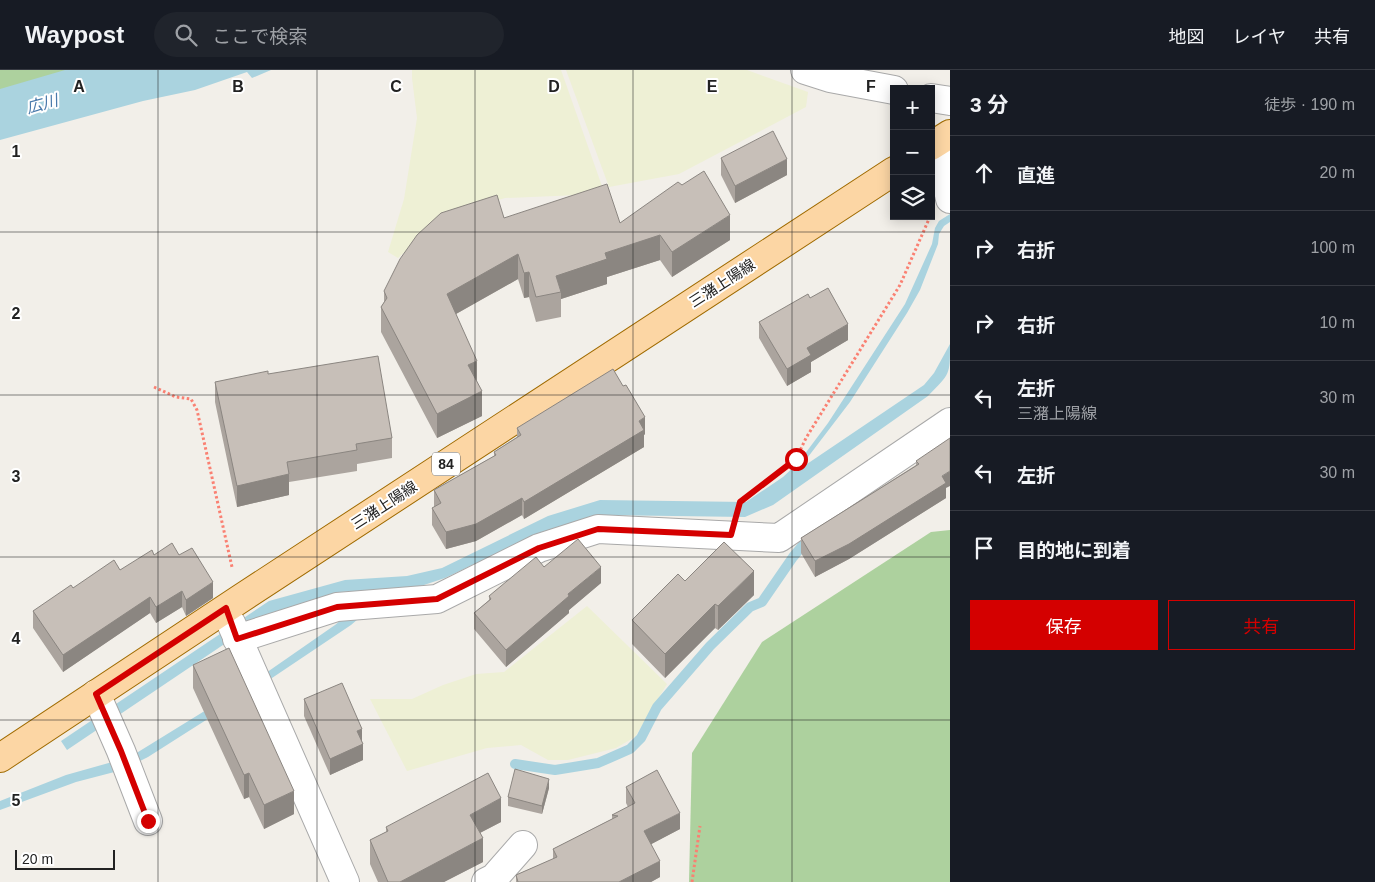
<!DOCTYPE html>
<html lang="ja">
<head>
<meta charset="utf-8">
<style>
  :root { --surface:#171b24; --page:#20242c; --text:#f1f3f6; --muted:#9ea1a6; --line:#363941; --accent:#d40000 }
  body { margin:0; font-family:Helvetica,"Noto Sans JP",sans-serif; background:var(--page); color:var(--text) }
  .controls { position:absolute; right:15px; top:15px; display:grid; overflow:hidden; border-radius:0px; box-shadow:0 2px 12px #0003 }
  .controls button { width:45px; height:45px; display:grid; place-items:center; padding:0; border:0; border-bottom:1px solid var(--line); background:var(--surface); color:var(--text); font:25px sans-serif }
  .scale { position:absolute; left:15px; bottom:12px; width:100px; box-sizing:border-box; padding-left:5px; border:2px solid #222; border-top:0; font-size:14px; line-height:18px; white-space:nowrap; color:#222; -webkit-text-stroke:4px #fff; paint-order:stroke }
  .stop { position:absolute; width:15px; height:15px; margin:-11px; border:4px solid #d40000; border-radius:50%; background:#fff }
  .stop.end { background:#d40000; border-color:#fff; box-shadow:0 1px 5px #0008 }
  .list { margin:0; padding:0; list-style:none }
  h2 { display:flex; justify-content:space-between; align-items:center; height:65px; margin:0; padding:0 20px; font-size:21px }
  h2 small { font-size:16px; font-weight:400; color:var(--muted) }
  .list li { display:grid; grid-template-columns:32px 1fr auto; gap:15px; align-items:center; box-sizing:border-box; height:75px; padding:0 20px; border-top:1px solid var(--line) }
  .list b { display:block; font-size:19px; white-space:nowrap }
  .list p { margin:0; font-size:16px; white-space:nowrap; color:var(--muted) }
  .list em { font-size:16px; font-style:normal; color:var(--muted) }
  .actions { display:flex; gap:10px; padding:15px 20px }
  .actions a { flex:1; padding:11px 0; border:1px solid var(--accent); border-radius:0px; text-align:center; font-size:18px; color:var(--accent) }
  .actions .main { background:var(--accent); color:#fff }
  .icon { flex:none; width:28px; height:28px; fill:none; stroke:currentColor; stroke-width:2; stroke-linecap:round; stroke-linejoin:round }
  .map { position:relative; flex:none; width:950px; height:812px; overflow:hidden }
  header { display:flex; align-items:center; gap:30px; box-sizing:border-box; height:70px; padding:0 25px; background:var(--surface); border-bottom:1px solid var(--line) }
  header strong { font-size:24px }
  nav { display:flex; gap:28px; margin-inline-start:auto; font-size:18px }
  .search { width:350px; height:45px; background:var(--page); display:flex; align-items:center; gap:12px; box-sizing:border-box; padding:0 18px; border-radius:28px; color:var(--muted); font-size:19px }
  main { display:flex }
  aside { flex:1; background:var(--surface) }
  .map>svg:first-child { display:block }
  .farmland { fill:#eef0d5 }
  .forest { fill:#add19e }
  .water { fill:#aad3df }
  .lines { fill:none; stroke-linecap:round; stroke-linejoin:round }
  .stream { stroke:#aad3df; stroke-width:10 }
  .minor-casing { stroke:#a9a9a9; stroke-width:30 }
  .major-casing { stroke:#a06b00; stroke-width:30 }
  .path { stroke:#fa8072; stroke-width:3; stroke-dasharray:2.5 2.5; stroke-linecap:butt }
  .minor { stroke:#fff; stroke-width:28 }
  .major { stroke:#fcd6a4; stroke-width:28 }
  .wall { fill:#aba49e }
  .shaded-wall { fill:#8b8681 }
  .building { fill:#c7bfb8; stroke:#8b8681 }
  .route { stroke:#d40000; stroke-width:6 }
  .grid { fill:none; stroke:#222; stroke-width:1; stroke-opacity:0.55 }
  .labels { text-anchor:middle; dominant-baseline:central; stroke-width:4; stroke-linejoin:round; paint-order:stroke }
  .shield { fill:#fff; stroke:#646464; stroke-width:1 }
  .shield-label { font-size:14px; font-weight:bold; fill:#222 }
  .street-label { font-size:15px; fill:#222; stroke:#fff }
  .water-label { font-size:16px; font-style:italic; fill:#4a7aab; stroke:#fff }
  .grid-label { font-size:16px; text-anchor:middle; font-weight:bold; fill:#222; stroke:#fff; stroke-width:4; stroke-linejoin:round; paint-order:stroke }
</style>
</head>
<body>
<header>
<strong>Waypost</strong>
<div class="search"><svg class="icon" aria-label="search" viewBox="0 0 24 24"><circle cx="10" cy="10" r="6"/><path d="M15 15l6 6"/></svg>ここで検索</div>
<nav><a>地図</a><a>レイヤ</a><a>共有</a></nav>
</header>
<main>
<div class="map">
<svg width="950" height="812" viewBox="0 0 950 812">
  <rect width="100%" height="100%" fill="#f2efe9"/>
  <g class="farmland">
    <path d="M412,0H561L603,119L579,125L505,128L466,140L443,148L398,188L388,182L404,129L417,48L412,8Z"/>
    <path d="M566,0H747L808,22L806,37L679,104L609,117Z"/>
    <path d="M587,536L667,614L635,667L616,678L568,690H548L521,675L487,678L407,701L370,629H412L443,615L476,604L504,602Z"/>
  </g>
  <g class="forest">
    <path d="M0,0H109L0,39Z"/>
    <path d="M950,460V812H689L692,683L762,572L931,462Z"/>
  </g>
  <g class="water">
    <path d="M65,0H271L252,8L247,2L195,20L143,31L0,70V19Z"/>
    <path d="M950,144V152L944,156L939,164L938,174L920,220L907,243L850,332L808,387L807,394L924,315L934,303L950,274C950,306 950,303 928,326L773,435L745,447L601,445L539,463L445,508L415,518L392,520L351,555L269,610L148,687L122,700L76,712L0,740V731L66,705L130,687L263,605L335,555L378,520L340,522L263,548L67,680L61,671L269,531L345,510L407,506L442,498L548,446L600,430L746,432L783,407L798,393L828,353L905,234L932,174L935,158L939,151Z"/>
  </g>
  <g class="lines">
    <path class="stream" d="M515,694L555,700L598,693L630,679L641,668L657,637L710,576L750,537L762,532L793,487L809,468"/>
    <g class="minor-casing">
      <g id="minor">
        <path d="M805,0L830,8L894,20"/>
        <path d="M931,28L950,31"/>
        <path d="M937,72L950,129"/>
        <path d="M231,553L345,812"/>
        <path d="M237,569L337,537L437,529L539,478L598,459L779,468L950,352"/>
        <path d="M96,624L121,681L148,751"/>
        <path d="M486,812L494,808L523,775"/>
      </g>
    </g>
    <g class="major-casing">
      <g id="major">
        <path d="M931,76L950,64"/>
        <path d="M0,688L240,529L894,101"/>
      </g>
    </g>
    <g class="path">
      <path d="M154,317L176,327L191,329L197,340L232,497"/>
      <path d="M740,436V432L796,389L806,368L900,215L929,149"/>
      <path d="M692,812L700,756"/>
    </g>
    <use href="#minor" class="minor"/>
    <use href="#major" class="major"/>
  </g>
  <g class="wall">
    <path d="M721,88L787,105L735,133L721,105Z"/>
    <path d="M504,148L620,153L730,170L672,207L660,190L607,207V214L561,229V247L536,252L529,227L524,228L518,209L456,244L477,311L482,346L437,368L381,262V237L384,232V221Z"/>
    <path d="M810,228L848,270L811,292V302L787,316L759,268V252Z"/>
    <path d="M268,304L392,368V388L357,394V401L289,412V425L237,437L215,332V312Z"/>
    <path d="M517,358L645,364L644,365V377L524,449L522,445L476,471L446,479L432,455V438L434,437V420L494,386V382L517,367Z"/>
    <path d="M916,391L946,418V428L849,489L815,507L801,483V468L916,395Z"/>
    <path d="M154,485H179L213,528L186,546L182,537L156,553L150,543L63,602L33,558V541L73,518L120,500Z"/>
    <path d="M544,497L601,513L569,540V543L506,597L474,559V543L489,530V526Z"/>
    <path d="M685,511L754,525L718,560L715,558L665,608L632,574V550Z"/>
    <path d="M193,595L294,744L264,759L249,727L244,729L193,618Z"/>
    <path d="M304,629L362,671L363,690L330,705L304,646Z"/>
    <path d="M626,717L680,759L651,774L660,807L651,812H516V805L553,789V779L612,749V745L628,737L626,733Z"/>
    <path d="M549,718L542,744L508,736V727Z"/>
    <path d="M501,752L480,763L483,792L444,812H378L370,794V770L386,762V757Z"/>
  </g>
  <g class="shaded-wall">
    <path d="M787,89V105L735,133V116Z"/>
    <path d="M730,145V170L672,207V182Z"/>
    <path d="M660,165V190L607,207V214L561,229V222L556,206L605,183Z"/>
    <path d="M518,184V209L447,249V224Z"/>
    <path d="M529,202V227L524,228V203Z"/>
    <path d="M848,254V270L811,292V302L787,316V299L807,278Z"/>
    <path d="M477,291V316L468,295Z"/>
    <path d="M482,321V346L437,368V344Z"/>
    <path d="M645,347V364L644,365V377L524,449V432Z"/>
    <path d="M950,401V416L946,418V428L849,489L815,507V491Z"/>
    <path d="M289,404V425L237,437V416Z"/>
    <path d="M522,428V445L476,471L446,479V462Z"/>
    <path d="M601,497V513L569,540V543L506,597V580L568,524Z"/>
    <path d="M754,501V525L718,560V536Z"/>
    <path d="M213,512V528L186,546V530Z"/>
    <path d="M182,521V537L156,553V537Z"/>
    <path d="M150,527V543L63,602V585Z"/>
    <path d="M715,534V558L665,608V584Z"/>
    <path d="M362,659V674H363V690L330,705V689L357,661Z"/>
    <path d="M249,703V727L244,729V705Z"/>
    <path d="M549,709V718L542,744V736Z"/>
    <path d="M294,721V744L264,759V735Z"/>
    <path d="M501,728V752L470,768V745Z"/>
    <path d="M680,743V759L644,778V761Z"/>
    <path d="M483,768V792L444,812H400Z"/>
    <path d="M660,791V807L651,812H619Z"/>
  </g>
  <g class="building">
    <path d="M773,61L787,89L735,116L721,88Z"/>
    <path d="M704,101L730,145L672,182L660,165L605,183L607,189L556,206L561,222L536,227L529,202L524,203L518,184L447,224L477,291L468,295L482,321L437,344L381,237L387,228L384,221L400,189L417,165L441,143L497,125L504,148L607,114L620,153L678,112L682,115Z"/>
    <path d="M828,218L848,254L807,278L811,285L787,299L759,252L808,224L810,228Z"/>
    <path d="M378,286L392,368L356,374L357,380L287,392L289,404L237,416L215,312L268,301V304Z"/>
    <path d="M613,299L623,316L626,315L645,347L639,351L644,360L524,432L522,428L476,454L446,462L432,438L441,433L434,420L496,385L494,382L521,365L517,358Z"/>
    <path d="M950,368V401L942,406L946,413L849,474L815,491L801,468L919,394L916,391Z"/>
    <path d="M578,469L601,497L568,524L569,526L506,580L474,543L491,529L489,526L536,487L544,497Z"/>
    <path d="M724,472L754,501L718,536L715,534L665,584L632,550L678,504L685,511Z"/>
    <path d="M172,473L179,485L192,478L213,512L186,530L182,521L156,537L150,527L63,585L33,541L71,515L73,518L114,490L120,500L152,480L154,485Z"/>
    <path d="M229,578L294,721L264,735L249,703L244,705L193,595Z"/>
    <path d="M342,613L362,659L357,661L363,674L330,689L304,629Z"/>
    <path d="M515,699L549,709L542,736L508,727Z"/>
    <path d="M657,700L680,743L644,761L660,791L619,812H518L516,805L557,787L553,779L618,746L612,745L635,733L626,717Z"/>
    <path d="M488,703L501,728L470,745L483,768L400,812H388L370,770L388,761L386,757Z"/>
  </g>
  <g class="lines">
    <path class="route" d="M148,751L121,681L96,624L226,538L237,569L337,537L437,529L539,478L598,459L731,465L740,432L796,389"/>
  </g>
  <path class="grid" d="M158,0V812M317,0V812M475,0V812M633,0V812M792,0V812M0,162H950M0,325H950M0,487H950M0,650H950"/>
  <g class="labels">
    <rect class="shield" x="432" y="382.5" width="28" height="23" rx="4"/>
    <g class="shield-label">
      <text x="446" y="394">84</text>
    </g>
    <g class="street-label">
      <text transform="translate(722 213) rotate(-33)">三潴上陽線</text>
      <text transform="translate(384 435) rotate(-33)">三潴上陽線</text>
    </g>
    <g class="water-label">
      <text transform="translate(42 34) rotate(-15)">広川</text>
    </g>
  </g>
  <g class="grid-label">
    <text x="79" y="22">A</text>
    <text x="238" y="22">B</text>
    <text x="396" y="22">C</text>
    <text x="554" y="22">D</text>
    <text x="712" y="22">E</text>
    <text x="871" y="22">F</text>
    <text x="16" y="87">1</text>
    <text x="16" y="249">2</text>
    <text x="16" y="412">3</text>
    <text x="16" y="574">4</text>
    <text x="16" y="736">5</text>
  </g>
</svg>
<div class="controls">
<button>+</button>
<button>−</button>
<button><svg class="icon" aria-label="layers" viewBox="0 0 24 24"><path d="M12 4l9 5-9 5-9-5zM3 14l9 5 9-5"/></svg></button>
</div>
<div class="scale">20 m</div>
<div class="stop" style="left:796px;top:389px"></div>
<div class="stop end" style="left:148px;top:751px"></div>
</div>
<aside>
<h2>3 分<small>徒歩 · 190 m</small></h2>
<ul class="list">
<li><svg class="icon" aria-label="ahead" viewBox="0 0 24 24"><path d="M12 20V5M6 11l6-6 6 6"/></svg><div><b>直進</b></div><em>20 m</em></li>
<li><svg class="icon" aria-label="right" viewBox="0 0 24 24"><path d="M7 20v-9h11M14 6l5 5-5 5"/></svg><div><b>右折</b></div><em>100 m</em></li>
<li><svg class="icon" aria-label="right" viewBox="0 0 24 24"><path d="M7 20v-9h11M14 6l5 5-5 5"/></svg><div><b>右折</b></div><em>10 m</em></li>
<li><svg class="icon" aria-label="left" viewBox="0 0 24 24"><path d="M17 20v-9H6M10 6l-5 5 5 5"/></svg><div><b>左折</b><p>三潴上陽線</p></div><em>30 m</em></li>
<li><svg class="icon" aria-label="left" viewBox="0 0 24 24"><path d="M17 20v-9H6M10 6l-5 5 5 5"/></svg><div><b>左折</b></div><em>30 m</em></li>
<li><svg class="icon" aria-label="arrive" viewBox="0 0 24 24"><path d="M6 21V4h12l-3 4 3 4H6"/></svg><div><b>目的地に到着</b></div></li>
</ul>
<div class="actions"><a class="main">保存</a><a>共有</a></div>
</aside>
</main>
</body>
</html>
